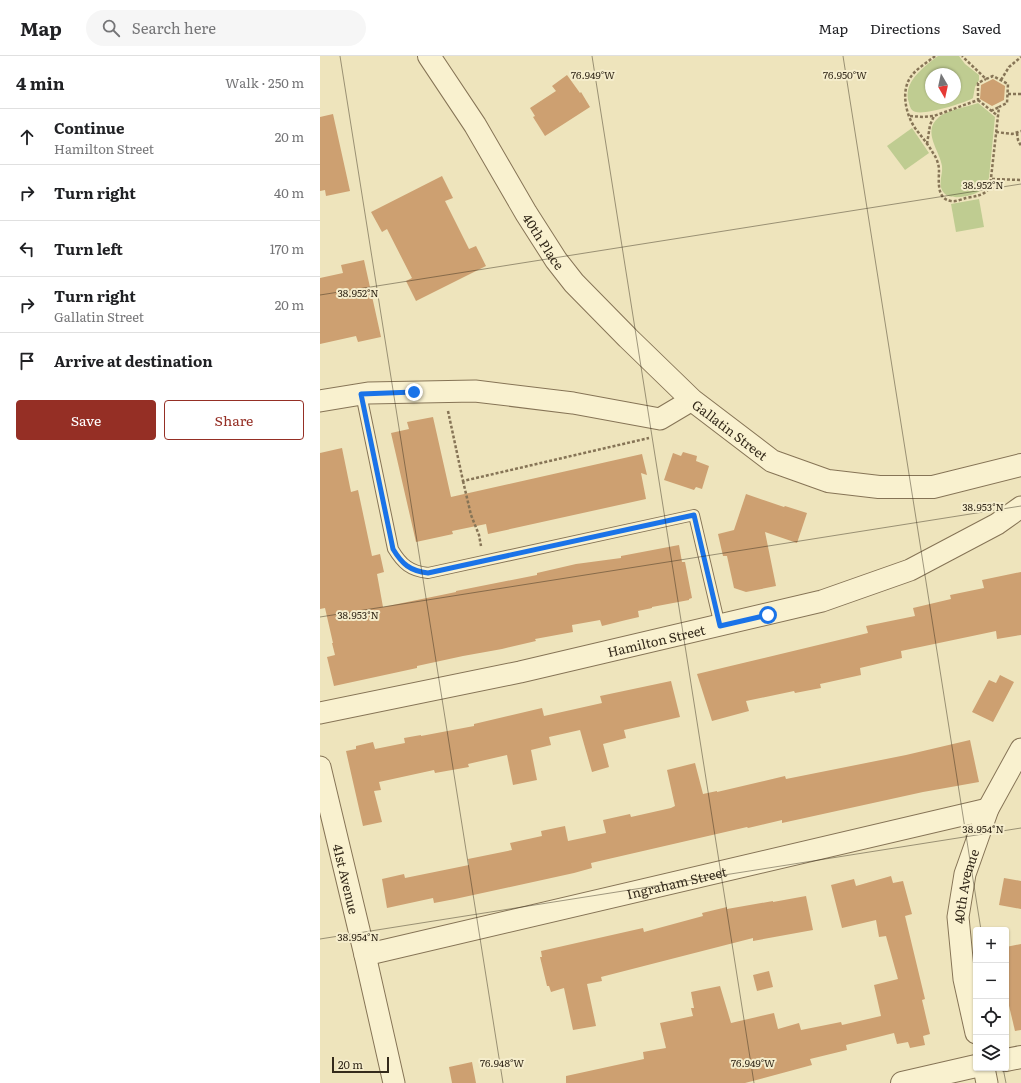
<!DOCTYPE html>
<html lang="en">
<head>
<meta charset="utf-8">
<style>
  :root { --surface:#fff; --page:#f6f6f6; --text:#202124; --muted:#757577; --line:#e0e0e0; --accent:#952f25 }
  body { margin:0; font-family:Literata,serif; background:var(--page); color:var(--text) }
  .controls { position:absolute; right:12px; bottom:12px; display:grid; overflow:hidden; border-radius:4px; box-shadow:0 1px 3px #0004 }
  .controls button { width:36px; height:36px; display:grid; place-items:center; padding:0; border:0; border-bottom:1px solid var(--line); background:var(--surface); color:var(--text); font:20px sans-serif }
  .compass { position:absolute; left:605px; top:12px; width:36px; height:36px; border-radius:50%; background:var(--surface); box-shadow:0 1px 3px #0004; rotate:171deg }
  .scale { position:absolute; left:12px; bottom:10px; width:57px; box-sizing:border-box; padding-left:4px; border:2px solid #342a1b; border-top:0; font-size:11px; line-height:14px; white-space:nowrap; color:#342a1b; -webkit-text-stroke:3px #f5edcc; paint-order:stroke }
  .stop { position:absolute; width:12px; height:12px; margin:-9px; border:3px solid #1a73e8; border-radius:50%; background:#fff }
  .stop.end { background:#1a73e8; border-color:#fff; box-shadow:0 1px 4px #0008 }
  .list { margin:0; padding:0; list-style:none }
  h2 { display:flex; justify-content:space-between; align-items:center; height:52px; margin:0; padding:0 16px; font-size:17px }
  h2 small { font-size:13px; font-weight:400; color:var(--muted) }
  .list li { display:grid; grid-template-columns:26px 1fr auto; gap:12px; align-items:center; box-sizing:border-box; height:56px; padding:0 16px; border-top:1px solid var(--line) }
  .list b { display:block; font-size:15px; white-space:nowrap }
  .list p { margin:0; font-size:13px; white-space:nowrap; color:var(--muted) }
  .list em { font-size:13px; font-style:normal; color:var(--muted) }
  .actions { display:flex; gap:8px; padding:12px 16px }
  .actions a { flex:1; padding:9px 0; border:1px solid var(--accent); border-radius:4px; text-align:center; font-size:14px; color:var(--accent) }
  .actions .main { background:var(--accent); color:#fff }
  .icon { flex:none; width:22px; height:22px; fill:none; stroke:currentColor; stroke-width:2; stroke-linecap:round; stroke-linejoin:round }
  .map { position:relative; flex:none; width:701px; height:1027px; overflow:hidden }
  header { display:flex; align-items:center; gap:24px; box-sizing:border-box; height:56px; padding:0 20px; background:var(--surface); border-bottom:1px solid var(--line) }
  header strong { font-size:19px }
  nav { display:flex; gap:22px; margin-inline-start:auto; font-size:14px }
  .search { width:280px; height:36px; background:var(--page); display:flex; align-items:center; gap:10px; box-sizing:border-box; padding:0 14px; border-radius:22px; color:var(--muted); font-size:15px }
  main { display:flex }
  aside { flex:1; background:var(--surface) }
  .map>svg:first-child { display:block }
  .green { fill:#bfcc91; fill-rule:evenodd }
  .building { fill:#cda071 }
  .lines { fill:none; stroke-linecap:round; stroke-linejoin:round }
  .service-casing { stroke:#867456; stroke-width:12 }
  .minor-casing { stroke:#867456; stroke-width:23 }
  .tertiary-casing { stroke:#867456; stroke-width:24 }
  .path { stroke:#867456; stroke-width:2.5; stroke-dasharray:3 2; stroke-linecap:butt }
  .service { stroke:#f9f1cf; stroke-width:10 }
  .minor { stroke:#f9f1cf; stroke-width:21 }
  .tertiary { stroke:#f9f1cf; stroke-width:22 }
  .route { stroke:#1a73e8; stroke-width:5 }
  .ticks { fill:none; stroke:#342a1b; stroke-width:1; stroke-opacity:0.45 }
  .labels { text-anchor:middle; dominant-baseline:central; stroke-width:4; stroke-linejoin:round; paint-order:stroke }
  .street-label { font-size:13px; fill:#342a1b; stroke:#f5edcc }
  .ticks-label { font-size:10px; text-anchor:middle; fill:#342a1b; stroke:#f5edcc; stroke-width:4; stroke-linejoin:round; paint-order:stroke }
</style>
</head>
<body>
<header>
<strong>Map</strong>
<div class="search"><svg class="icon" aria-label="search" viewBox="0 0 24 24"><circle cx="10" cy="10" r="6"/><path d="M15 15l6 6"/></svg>Search here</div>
<nav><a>Map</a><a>Directions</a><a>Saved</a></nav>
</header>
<main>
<aside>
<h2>4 min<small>Walk · 250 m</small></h2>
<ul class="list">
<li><svg class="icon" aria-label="ahead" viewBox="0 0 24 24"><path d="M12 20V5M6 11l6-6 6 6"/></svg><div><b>Continue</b><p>Hamilton Street</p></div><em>20 m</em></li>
<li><svg class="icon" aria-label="right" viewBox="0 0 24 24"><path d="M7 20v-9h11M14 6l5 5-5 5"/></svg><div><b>Turn right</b></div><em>40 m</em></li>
<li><svg class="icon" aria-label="left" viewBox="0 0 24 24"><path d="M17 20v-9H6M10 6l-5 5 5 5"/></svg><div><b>Turn left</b></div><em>170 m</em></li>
<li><svg class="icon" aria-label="right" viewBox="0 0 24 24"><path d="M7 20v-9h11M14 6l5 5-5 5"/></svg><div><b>Turn right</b><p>Gallatin Street</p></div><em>20 m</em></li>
<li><svg class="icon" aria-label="arrive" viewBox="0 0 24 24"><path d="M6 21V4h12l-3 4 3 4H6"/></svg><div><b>Arrive at destination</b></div></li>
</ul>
<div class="actions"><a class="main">Save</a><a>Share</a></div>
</aside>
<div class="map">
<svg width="701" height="1027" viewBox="0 0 701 1027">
  <rect width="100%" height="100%" fill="#eee4bc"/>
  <g class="green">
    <path d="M618,0H639L645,8L659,19V24L655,31L653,42C645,47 605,59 596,56C591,55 590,51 589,47C582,26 604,11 618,0ZM611,18H635V42H611Z"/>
    <path d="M658,47L675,61L669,122C667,126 665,131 661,134C654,140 631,145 624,137C617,129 623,119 622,110C620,95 602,76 618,62C626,54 647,51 658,47Z"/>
    <path d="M592,72L609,97L585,114L567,90Z"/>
    <path d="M659,143L664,171L636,176L631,148Z"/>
  </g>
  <g class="building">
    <path d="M247,19L260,37L261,36L270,51L225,80L213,61L215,60L210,52L236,35L232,30Z"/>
    <path d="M673,23L685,30L684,44L672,50L660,43L661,29Z"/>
    <path d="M13,58L30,135L6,140L5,134L0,135V61Z"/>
    <path d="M122,120L133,142L125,145L149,193L156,190L166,210L96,245L86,225L92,222L67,173L62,176L51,156Z"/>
    <path d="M44,204L61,281L38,286L36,280L0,288V222L23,217L21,209Z"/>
    <path d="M113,361L131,441L322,398L327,419L321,417L326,443L168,478L166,468L132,475L133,478L96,486L71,377L89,373L87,366Z"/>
    <path d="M22,392L31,436L38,434L52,500L60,498L64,516L57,518L63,551L136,536V535L217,519V517L256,508L301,502V500L359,489L362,506H365L372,542L369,543V544L332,551V552L318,555L319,561L306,564L282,570L280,564L252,569L253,576L215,583L216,585L182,593L143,600L97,610V612L14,630L7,601L15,599L12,587H13L5,552L0,553V397Z"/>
    <path d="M363,396L377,400L376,405L389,410L382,433L376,431L374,434L344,424L353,397L361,400Z"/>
    <path d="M426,438L464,451L465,450L487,457L477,487L445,476L456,530L426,536L414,532L407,500H403L398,478L414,474Z"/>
    <path d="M701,516V579L677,583L676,575L581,595L582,602L540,612L541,619L500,628L501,632L475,637L474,635L426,645L429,655L392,665L377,618L548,577L546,570L595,560L593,552L631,543L630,539L664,532L662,524Z"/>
    <path d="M680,619L694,626L673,666L652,656L669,624L676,627Z"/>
    <path d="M351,625L360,661L304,674L306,682L283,688L289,711L272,716L260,674L229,681L231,689L211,694L217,724L193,729L187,699L148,708L149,711L115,717L114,714L59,726L61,734L54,735L62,766L43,770L26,695L36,693V690L53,686L55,693L85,687L84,682L101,679V680L154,670V668L222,652L224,660L282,647L280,640Z"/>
    <path d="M650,684L659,726L603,736L462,767V764L428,772L427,771L271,807L272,812L254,817L135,843L114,847L113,842L67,852L62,823L84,818L85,822L149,809L148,803L192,794L190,787L222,780L221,775L245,770L248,785L286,777L283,764L310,758L311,761L351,752L355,750L347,714L375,707L383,738L397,735V736L465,720L466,723L586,699Z"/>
    <path d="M571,820L573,827L583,825L592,858L585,860L605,943L602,944L610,978L603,980L605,989L590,992L588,986L577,988L574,977L526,989L527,994L490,1003L492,1009L425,1027H246V1020L324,1003L323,996L346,992L340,967L373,960L371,952H374L371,936L400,930L411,967L454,957L458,973L479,967L481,974L521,966L522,969L561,960L554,929L578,923L566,880L559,881L556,864L522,872L511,829L534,823L536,830Z"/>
    <path d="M684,822L701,825V853L679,849Z"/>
    <path d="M486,840L493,874L433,885V882L281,921L282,925L267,928L276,970L253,974L244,932L231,936L229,930H227L220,901H222L221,895L323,872L324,876L383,860L382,857L407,851V853L453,845V846Z"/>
    <path d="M701,888V974L695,975L686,937V891Z"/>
    <path d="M449,915L453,931L437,935L433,919Z"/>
    <path d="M152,1006L156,1027H132L129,1011Z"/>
  </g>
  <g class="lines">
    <g class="service-casing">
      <path id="service" d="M41,338L73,493C82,508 90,515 108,517L374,459L400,570"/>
    </g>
    <g class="minor-casing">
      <g id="minor">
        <path d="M0,345L48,337L155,335L253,347L340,363L372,344"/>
        <path id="s1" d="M0,657L200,616L502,545L590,514L677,468L701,451"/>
        <path id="s2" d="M0,711L45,899L74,1027"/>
        <path id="s3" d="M45,899L668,753"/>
        <path id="s4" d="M656,977L644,923L638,861L645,818L668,753L701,693"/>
        <path d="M664,1012L667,1027"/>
      </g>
    </g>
    <g class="tertiary-casing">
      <g id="tertiary">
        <path id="s5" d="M109,0L155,69L206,157L236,204L254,227L308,282L372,344L452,405L508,425L559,431H613L701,409"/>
        <path d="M686,1004L701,1001"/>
        <path d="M582,1027L656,1010"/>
      </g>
    </g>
    <g class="path">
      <path d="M615,0C608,6 599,11 593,18C580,32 585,57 595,72C601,80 608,88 613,97C616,101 619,108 619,114C619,124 616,143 631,145C636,146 642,143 646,142C656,140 664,140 670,131L679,51L687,47L688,28L673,20L666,23L642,0"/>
      <path d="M681,24L689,11L701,1"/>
      <path d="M688,38H701"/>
      <path d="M658,44L678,60"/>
      <path d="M671,55L679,51"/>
      <path d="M590,60L603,61L614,60L658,44V27L666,23"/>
      <path d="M676,76L692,78L701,75"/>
      <path d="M697,77L698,84L701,90"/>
      <path d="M607,88L610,69L614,60"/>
      <path d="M672,123L701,124"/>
      <path d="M128,355L143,425L329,382"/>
      <path d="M143,425L151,459L159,479L161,490"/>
    </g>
    <use href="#service" class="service"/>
    <use href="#minor" class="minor"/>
    <use href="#tertiary" class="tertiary"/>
  </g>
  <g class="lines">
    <path class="route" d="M94,336L41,338L73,493C82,508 90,515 108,517L374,459L400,570L448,559"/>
  </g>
  <path class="ticks" d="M20,0L183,1027M272,0L434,1027M523,0L661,874M0,239L701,128M0,561L701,450M0,883L701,772M683,1012L686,1027"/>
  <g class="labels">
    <g class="street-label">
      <text stroke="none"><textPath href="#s5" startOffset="218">40th Place</textPath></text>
      <text stroke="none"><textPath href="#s5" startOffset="484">Gallatin Street</textPath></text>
      <text stroke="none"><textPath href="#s1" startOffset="344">Hamilton Street</textPath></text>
      <text stroke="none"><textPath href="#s2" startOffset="115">41st Avenue</textPath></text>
      <text stroke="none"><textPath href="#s3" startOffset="320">Ingraham Street</textPath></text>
      <text stroke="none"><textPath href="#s4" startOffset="149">40th Avenue</textPath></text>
    </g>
  </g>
  <g class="ticks-label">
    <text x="273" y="23">76.949°W</text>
    <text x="525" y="23">76.950°W</text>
    <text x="663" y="133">38.952°N</text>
    <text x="38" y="241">38.952°N</text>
    <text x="663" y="455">38.953°N</text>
    <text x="38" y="563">38.953°N</text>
    <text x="663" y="777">38.954°N</text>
    <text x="38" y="885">38.954°N</text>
    <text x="182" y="1011">76.948°W</text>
    <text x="433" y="1011">76.949°W</text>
  </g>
</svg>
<div class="controls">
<button>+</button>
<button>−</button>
<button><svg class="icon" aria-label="locate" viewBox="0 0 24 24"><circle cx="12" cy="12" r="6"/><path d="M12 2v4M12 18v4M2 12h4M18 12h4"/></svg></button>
<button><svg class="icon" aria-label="layers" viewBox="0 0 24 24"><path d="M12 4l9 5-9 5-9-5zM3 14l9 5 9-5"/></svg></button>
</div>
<svg class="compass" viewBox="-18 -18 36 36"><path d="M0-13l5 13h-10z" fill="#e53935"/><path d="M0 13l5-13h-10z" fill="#757577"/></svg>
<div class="scale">20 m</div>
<div class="stop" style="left:448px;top:559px"></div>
<div class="stop end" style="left:94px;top:336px"></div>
</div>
</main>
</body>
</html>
